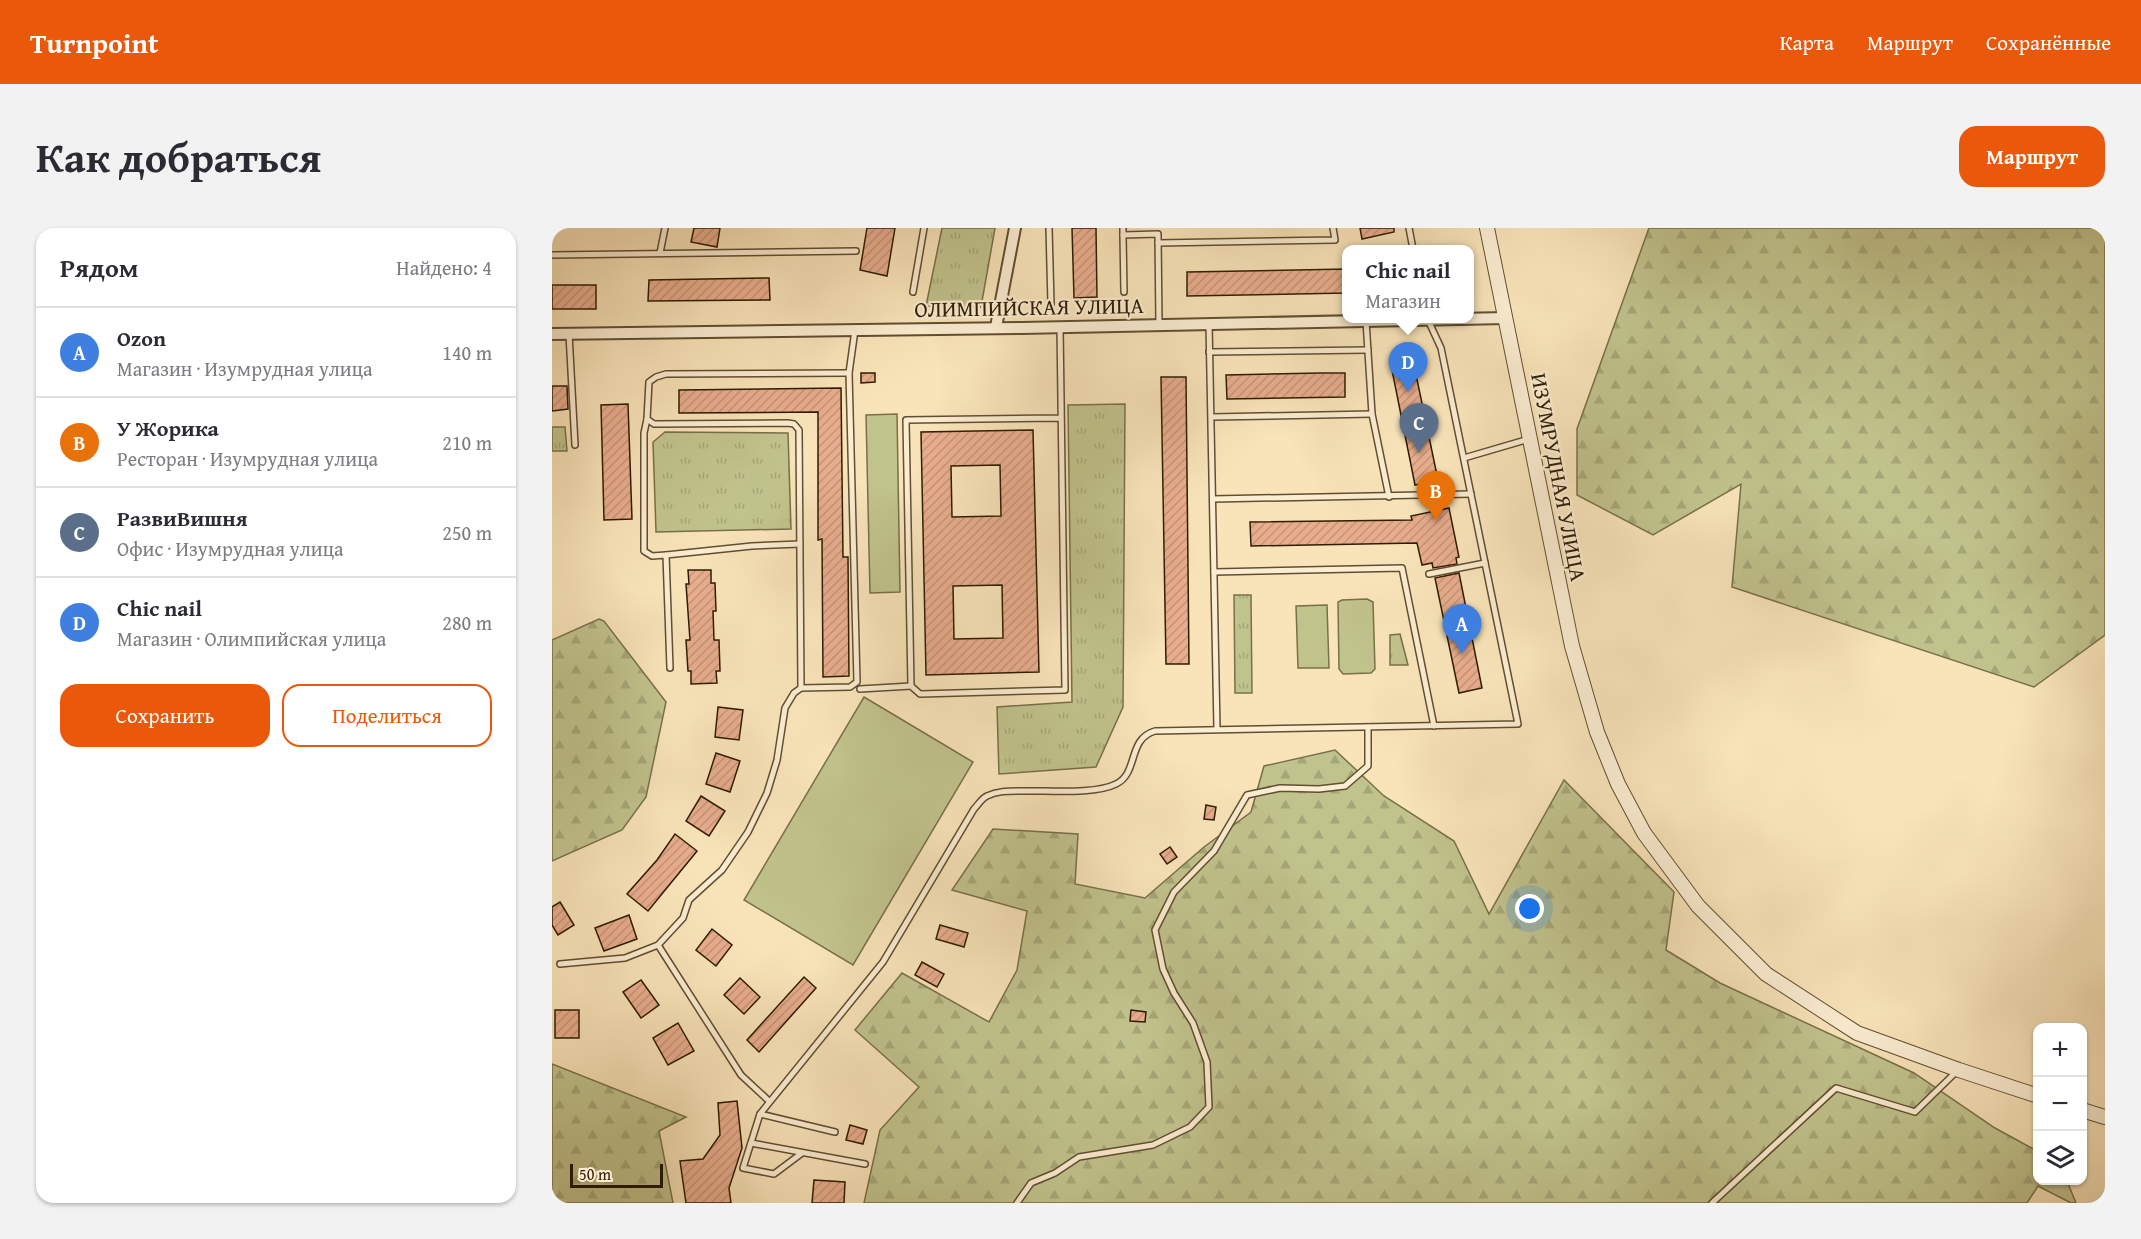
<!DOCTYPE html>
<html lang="ru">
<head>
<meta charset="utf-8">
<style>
  :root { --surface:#fff; --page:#f2f2f3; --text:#2b2b33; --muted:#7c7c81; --line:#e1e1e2; --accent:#ea580c }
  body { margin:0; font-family:"Gentium Book Plus",serif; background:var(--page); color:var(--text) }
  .controls { position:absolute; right:18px; bottom:18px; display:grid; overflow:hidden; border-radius:12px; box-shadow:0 2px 4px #0004 }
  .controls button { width:54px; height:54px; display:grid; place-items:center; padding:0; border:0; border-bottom:2px solid var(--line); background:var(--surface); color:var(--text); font:30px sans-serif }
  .scale { position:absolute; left:18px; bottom:15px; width:93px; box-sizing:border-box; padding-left:6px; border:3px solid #2f1c02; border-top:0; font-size:16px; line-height:21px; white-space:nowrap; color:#2f1c02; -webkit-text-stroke:4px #fbedd2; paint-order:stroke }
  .you { position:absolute; left:978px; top:681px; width:21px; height:21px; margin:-15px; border:4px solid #fff; border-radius:50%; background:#1a73e8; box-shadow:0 0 0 9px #1a73e833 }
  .badge { display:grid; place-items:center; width:39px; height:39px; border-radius:50%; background:var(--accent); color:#fff; font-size:20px; font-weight:700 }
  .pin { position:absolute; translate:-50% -50px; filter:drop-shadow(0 2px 3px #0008) }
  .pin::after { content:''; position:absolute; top:32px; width:21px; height:18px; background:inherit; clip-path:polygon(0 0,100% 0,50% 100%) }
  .popup { position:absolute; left:790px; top:17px; width:132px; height:78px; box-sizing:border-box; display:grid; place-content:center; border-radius:12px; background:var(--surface); filter:drop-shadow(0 2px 4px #0005); font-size:20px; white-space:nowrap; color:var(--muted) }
  .popup b { font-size:22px; color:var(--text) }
  .popup::after { content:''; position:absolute; left:50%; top:100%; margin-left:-12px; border:12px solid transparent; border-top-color:var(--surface) }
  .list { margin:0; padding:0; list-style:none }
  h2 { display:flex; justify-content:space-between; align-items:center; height:78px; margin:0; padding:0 24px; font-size:26px }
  h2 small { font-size:20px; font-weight:400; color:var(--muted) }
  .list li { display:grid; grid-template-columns:39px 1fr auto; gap:18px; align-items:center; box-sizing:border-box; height:90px; padding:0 24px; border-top:2px solid var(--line) }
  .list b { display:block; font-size:22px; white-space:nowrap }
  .list p { margin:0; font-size:20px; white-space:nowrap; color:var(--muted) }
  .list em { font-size:20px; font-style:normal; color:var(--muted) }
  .actions { display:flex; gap:12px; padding:18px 24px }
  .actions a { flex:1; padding:14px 0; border:2px solid var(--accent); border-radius:18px; text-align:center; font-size:21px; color:var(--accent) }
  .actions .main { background:var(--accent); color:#fff }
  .icon { flex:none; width:33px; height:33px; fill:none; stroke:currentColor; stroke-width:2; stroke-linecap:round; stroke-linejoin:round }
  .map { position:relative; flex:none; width:1553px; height:975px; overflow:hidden; border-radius:18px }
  header { display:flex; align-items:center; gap:36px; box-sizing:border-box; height:84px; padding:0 30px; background:var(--accent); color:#fff }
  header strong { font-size:28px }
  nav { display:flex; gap:33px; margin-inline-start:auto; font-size:21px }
  .intro { display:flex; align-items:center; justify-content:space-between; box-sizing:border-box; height:144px; padding:0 36px }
  h1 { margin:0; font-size:42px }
  .button { padding:15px 27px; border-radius:18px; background:var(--accent); color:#fff; font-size:21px; font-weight:700 }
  main { display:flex; gap:36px; padding:0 36px }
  aside { flex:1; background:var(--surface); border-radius:18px; box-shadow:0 2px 4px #0004 }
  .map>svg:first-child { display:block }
  .grass { fill:url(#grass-tufts); stroke:#787048; stroke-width:1.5 }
  .forest { fill:url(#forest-firs); stroke:#787048; stroke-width:1.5 }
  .pitch { fill:#c1c38d; stroke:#787048; stroke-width:1.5 }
  .building { fill:url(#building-hatch); stroke:#2f1c02; stroke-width:1.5; fill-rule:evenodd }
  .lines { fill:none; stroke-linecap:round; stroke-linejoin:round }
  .service-casing { stroke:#624e30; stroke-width:8 }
  .minor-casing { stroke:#624e30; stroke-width:14 }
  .tertiary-casing { stroke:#624e30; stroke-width:16 }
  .service { stroke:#fbedd2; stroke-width:5 }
  .minor { stroke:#fbedd2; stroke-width:10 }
  .tertiary { stroke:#fbedd2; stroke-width:14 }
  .labels { text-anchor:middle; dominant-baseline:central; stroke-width:4.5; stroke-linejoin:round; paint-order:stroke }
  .street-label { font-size:22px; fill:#2f1c02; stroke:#fbedd2 }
</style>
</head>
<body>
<header>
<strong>Turnpoint</strong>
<nav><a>Карта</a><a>Маршрут</a><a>Сохранённые</a></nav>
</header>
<div class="intro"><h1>Как добраться</h1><a class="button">Маршрут</a></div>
<main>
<aside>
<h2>Рядом<small>Найдено: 4</small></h2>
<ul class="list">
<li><span class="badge" style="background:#3f7fe0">A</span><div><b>Ozon</b><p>Магазин · Изумрудная улица</p></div><em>140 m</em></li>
<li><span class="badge" style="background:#e8710a">B</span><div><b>У Жорика</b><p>Ресторан · Изумрудная улица</p></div><em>210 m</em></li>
<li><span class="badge" style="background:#5c6f8a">C</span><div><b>РазвиВишня</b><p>Офис · Изумрудная улица</p></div><em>250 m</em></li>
<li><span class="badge" style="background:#3f7fe0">D</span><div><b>Chic nail</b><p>Магазин · Олимпийская улица</p></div><em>280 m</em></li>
</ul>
<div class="actions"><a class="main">Сохранить</a><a>Поделиться</a></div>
</aside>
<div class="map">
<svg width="1553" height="975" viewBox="0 0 1553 975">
  <defs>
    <pattern id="grass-tufts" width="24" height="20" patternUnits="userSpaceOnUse" patternTransform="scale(1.5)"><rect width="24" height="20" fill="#c1c38d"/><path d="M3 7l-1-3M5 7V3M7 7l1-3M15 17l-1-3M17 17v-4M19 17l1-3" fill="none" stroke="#a6a778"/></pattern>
    <pattern id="forest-firs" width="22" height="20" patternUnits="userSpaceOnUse" patternTransform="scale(1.5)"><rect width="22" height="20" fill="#c1c38d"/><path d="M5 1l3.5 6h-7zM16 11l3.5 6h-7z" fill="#a6a778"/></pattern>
    <pattern id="building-hatch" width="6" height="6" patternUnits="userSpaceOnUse" patternTransform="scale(1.5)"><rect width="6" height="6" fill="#e8ad8d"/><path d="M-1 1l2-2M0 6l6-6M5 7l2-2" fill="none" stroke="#c79478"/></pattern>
  </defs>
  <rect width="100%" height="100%" fill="#f9e4ba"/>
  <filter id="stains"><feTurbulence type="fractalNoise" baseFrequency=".00333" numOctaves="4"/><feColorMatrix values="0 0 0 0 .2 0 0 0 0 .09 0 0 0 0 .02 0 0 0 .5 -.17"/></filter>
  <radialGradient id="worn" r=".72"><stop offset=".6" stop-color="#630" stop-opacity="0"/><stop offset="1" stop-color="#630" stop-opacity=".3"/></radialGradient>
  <g class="grass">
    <path d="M390,0H443L429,79L374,78Z"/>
    <path d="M573,176L571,479L544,539L447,546L445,479L520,474L516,177Z"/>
    <path d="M0,199H13L15,223H0Z"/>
    <path d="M113,204L236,205L239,301L104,304L101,214Z"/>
    <path d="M682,367H699L700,465H683Z"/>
    <path d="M848,406L856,437H838V407Z"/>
  </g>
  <g class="forest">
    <path d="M1097,0H1553V407L1482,459L1180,359L1189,256L1101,307L1025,267V201Z"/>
    <path d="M47,391L52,393L114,474L94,569L70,602L0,633V412Z"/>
    <path d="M783,522L832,568L902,613L937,686L1012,552L1122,664L1114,722L1168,755L1362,845L1443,900L1485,923L1486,952L1515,953L1524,975H1519L1486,958L1475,975H312L328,902L367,859L303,802L350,745L437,794L465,742L475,683L400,662L441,601L526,606L523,656L593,670L652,619L699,584L712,538Z"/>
    <path d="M0,836L134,889L107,903L121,975H0Z"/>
  </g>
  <g class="pitch">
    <path d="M345,186L348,364L318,365L314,187Z"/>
    <path d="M815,371L821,374L823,441L819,445L791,446L787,441L786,374L790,372Z"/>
    <path d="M775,377L777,440H746L744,378Z"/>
    <path d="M312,469L421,534L301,737L192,672Z"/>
  </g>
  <g class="building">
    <path d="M142,0H168L165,19L139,14Z"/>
    <path d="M315,0H343L335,48L308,42Z"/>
    <path d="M520,0H544L545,69L522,70Z"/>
    <path d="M808,0H842V4L810,11Z"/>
    <path d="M795,41V65L635,68V44Z"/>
    <path d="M217,50L218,72L96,73L97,52Z"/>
    <rect x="0" y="57" width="44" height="24"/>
    <path d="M862,137L886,252L863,257L840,142Z"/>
    <path d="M309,145H323V154L309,155Z"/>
    <path d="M769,145H793V169L675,171L674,147Z"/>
    <path d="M609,149H634L637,436H614Z"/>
    <path d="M0,158H15L16,181L0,183Z"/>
    <path d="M289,160L291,329H296L297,448L271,449L270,311L266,312V184L127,185V162Z"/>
    <path d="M76,176L80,291L52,292L49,177Z"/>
    <path d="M481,202L487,444L374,447L369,204ZM448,237L449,288L400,289L399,238ZM450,357L451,410L402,411L401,358Z"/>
    <path d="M897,280L907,329L904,330L905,336L881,340L880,335L870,337L865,315L699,318L698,294L860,292L859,288Z"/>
    <path d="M136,342H159V355H163L164,383H161L162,412H167L168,443H164L165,455L139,456V443H136L134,412H138L134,356H137Z"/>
    <path d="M907,345L930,460L907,465L883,350Z"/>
    <path d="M166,479L191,482L187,512L163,509Z"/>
    <path d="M164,525L188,533L178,564L154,556Z"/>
    <path d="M149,568L173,583L157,608L134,593Z"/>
    <path d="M654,577L664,579L662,592L652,591Z"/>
    <path d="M123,606L145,623L96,683L75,666L105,632Z"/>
    <path d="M618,619L625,629L615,636L608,626Z"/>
    <path d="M8,674L22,697L6,707L0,697V679Z"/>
    <path d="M77,687L85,711L52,723L43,700Z"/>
    <path d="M388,697L416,705L412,719L384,711Z"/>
    <path d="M160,701L180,717L164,738L144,722Z"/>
    <path d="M370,734L392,746L385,759L363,747Z"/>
    <path d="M252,749L264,760L207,824L195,812Z"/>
    <path d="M188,750L208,769L192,786L172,767Z"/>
    <path d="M89,752L107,777L89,790L71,764Z"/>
    <rect x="3" y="782" width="24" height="28"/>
    <path d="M579,782L594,784L593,794L578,793Z"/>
    <path d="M126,795L142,823L116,837L101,810Z"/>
    <path d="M185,873L190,920L177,960L179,975H134L128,933L151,931L168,907L166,875Z"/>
    <path d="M298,897L315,902L311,916L294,912Z"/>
    <path d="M262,952L293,954L292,975H260Z"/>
  </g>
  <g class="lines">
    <g class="service-casing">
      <g id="service">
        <path d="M497,0L499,76"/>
        <path d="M571,0V7L606,6L607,97"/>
        <path d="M857,0L861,21"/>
        <path d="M571,7L572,64"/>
        <path d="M606,15L783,12L781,0"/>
        <path d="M108,25L113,0"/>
        <path d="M0,27L304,23"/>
        <path d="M361,64L372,0"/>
        <path d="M814,93L820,186L837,269"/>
        <path d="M657,96L665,501"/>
        <path d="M508,99L513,462L368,466L359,458L354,192L509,190"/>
        <path d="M17,106L23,217"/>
        <path d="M657,124L816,122"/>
        <path d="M660,189L820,186"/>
        <path d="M95,191L92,205V323L100,328L114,327L118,440"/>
        <path d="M912,230L977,211"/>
        <path d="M661,271L919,266"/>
        <path d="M114,327L200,318L248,316"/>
        <path d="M662,344L850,340L882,498"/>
        <path d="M877,346L933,335"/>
        <path d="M249,460L247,202L242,196L236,195L102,196L95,191L97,154L104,149L114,146L297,145"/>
        <path d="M308,461L359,458"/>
        <path d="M106,717L189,847L217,873"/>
        <path d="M8,736L73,730L106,717L131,690L137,672L170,642L196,604L215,565L225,532L233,480L242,465L249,460L298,459L305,454L297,145L303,102"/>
        <path d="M208,886L283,904"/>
        <path d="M199,915L313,936"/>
        <path d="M250,925L222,946L191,940L208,886L331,734L422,581C426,577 430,570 435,568C445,563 456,563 467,563C494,562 542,567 564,556C587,545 575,511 603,503L966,496L889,120L876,92"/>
        <path d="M465,975L479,955L503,945L527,929L601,917L638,899L657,879L655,834L641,795L622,765L611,741L603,702L622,664L662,623L695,567L728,560L767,561L793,558L816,538V499"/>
        <path d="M1160,975L1284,860L1363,884L1405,843"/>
      </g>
    </g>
    <g class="minor-casing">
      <g id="minor">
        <path d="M444,99L463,0"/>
        <path d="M0,106L470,100L954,90"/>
      </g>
    </g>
    <g class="tertiary-casing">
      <g id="tertiary">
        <path d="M935,0L1020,418L1045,504L1066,556L1092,605L1146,678L1214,746L1305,805L1407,842L1486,868"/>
        <path d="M1530,882L1553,889"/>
      </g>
    </g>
    <use href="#service" class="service"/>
    <use href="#minor" class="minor"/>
    <use href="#tertiary" class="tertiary"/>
  </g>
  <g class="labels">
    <g class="street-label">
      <text transform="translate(477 79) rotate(-1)">ОЛИМПИЙСКАЯ УЛИЦА</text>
      <text transform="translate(1007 249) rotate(79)">ИЗУМРУДНАЯ УЛИЦА</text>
    </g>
  </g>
  <rect width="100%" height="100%" filter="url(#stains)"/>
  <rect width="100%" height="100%" fill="url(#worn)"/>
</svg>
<div class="controls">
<button>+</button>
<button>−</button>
<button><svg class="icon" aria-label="layers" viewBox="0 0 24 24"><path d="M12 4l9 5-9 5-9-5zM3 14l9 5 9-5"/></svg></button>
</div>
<div class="scale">50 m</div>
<div class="you"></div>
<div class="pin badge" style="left:910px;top:426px;background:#3f7fe0">A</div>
<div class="pin badge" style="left:884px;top:293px;background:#e8710a">B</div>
<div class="pin badge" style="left:867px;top:225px;background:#5c6f8a">C</div>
<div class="pin badge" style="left:856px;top:164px;background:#3f7fe0">D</div>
<div class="popup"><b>Chic nail</b>Магазин</div>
</div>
</main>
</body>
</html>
